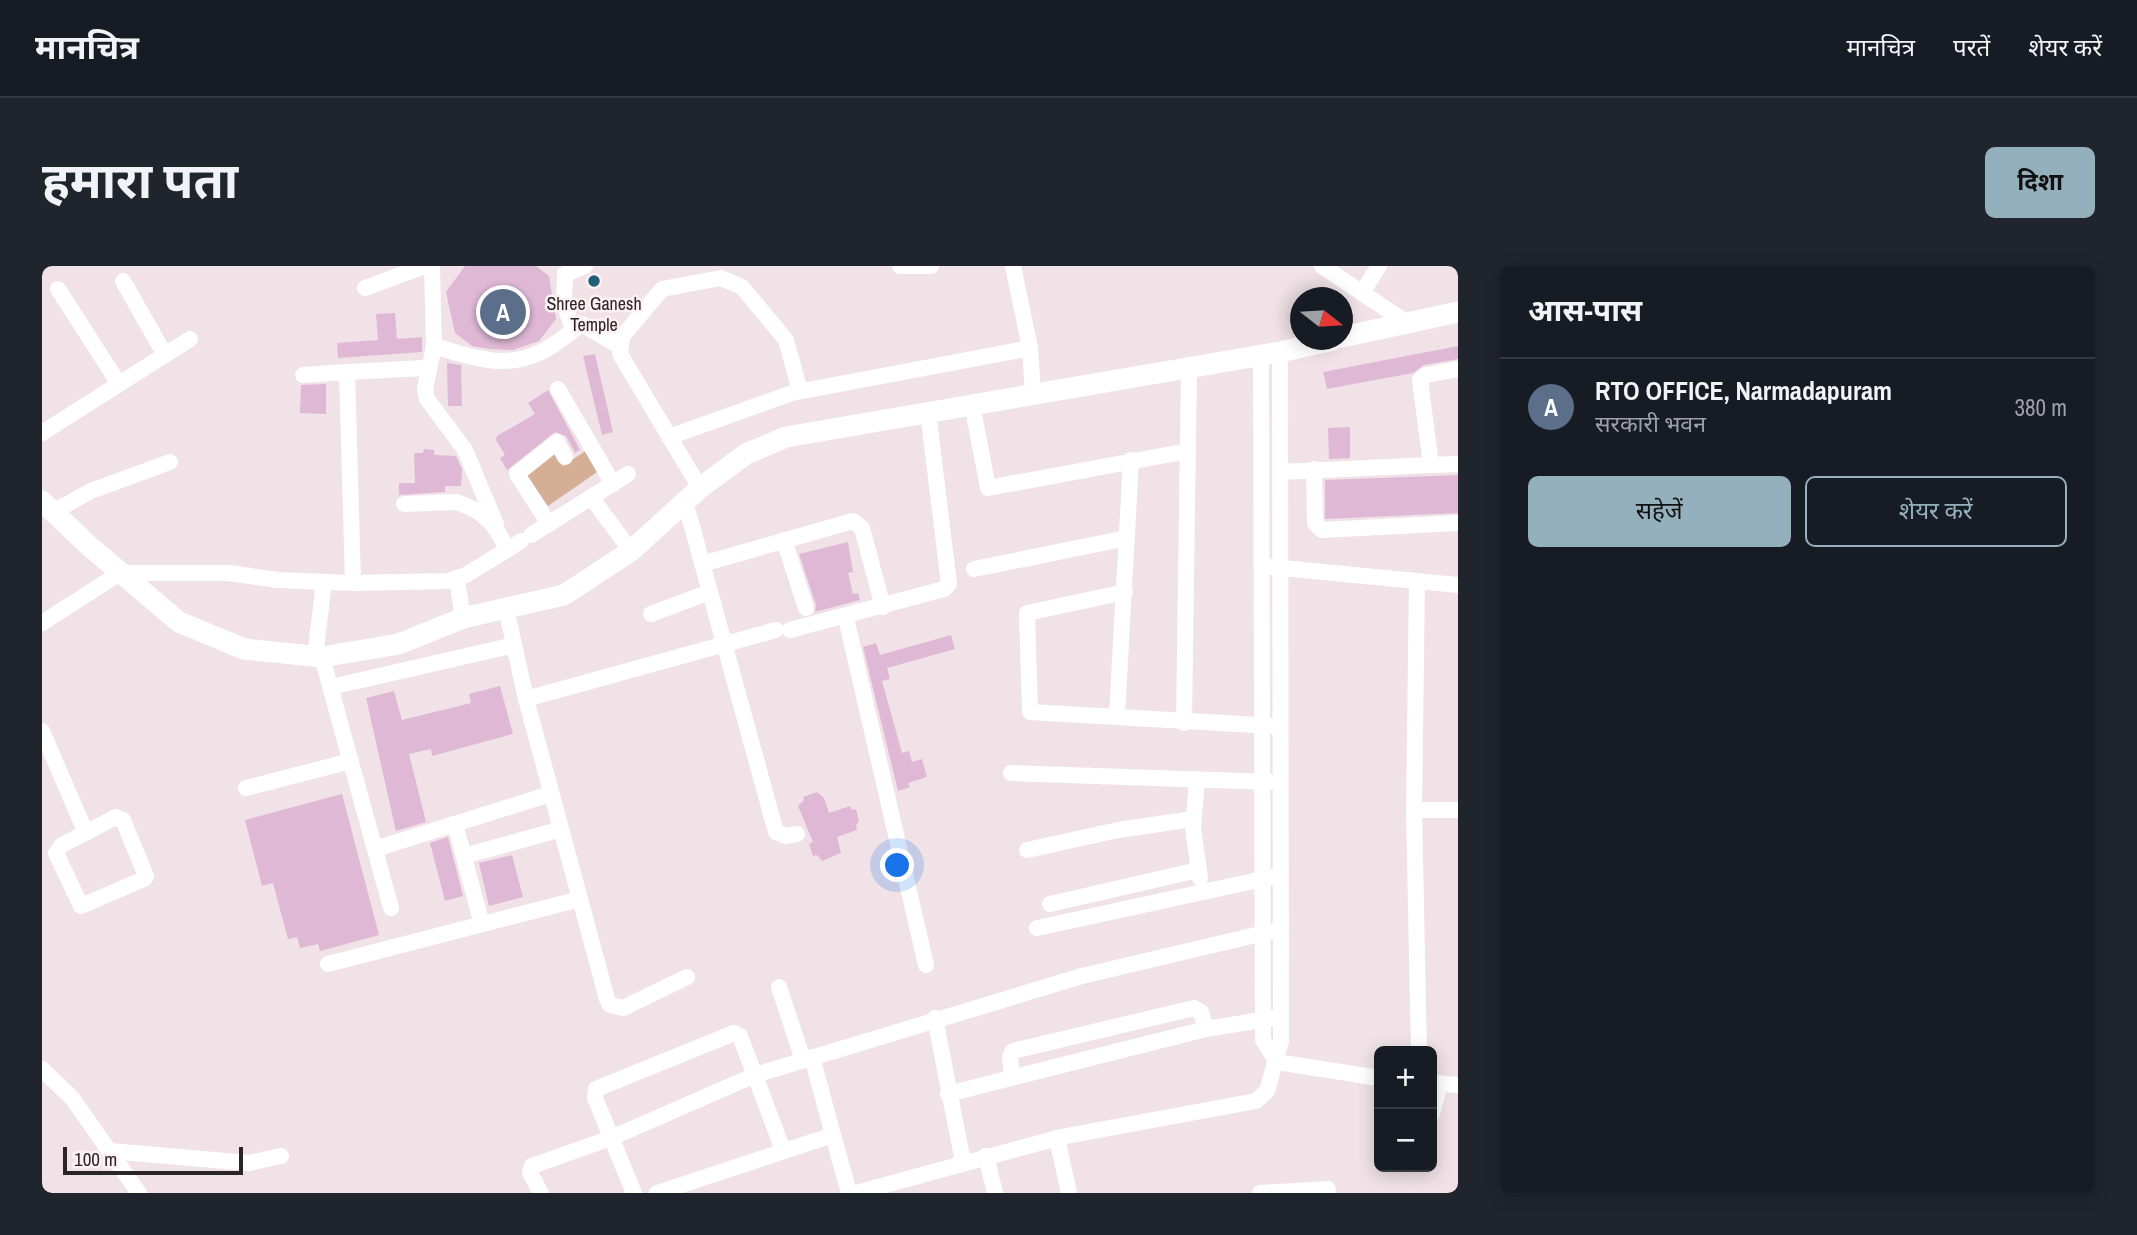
<!DOCTYPE html>
<html lang="hi">
<head>
<meta charset="utf-8">
<style>
  :root { --surface:#171b24; --page:#20242c; --text:#f1f3f6; --muted:#9ea1a6; --line:#363941; --accent:#93b0bc }
  body { margin:0; font-family:"Archivo Narrow","Noto Sans Devanagari",sans-serif; background:var(--page); color:var(--text) }
  .controls { position:absolute; right:21px; bottom:21px; display:grid; overflow:hidden; border-radius:10px; box-shadow:0 4px 18px #0003 }
  .controls button { width:63px; height:63px; display:grid; place-items:center; padding:0; border:0; border-bottom:2px solid var(--line); background:var(--surface); color:var(--text); font:35px sans-serif }
  .compass { position:absolute; left:1248px; top:21px; width:63px; height:63px; border-radius:50%; background:var(--surface); box-shadow:0 4px 18px #0003; rotate:107deg }
  .scale { position:absolute; left:21px; bottom:18px; width:180px; box-sizing:border-box; padding-left:7px; border:4px solid #2a2526; border-top:0; font-size:19px; line-height:24px; white-space:nowrap; color:#2a2526; -webkit-text-stroke:5px #fef0f3; paint-order:stroke }
  .you { position:absolute; left:856px; top:600px; width:24px; height:24px; margin:-18px; border:5px solid #fff; border-radius:50%; background:#1a73e8; box-shadow:0 0 0 10px #1a73e833 }
  .badge { display:grid; place-items:center; width:46px; height:46px; border-radius:50%; background:var(--accent); color:#fff; font-size:23px; font-weight:700 }
  .pin { position:absolute; translate:-50% -50%; border:4px solid #fff; box-shadow:0 2px 7px #0006 }
  .list { margin:0; padding:0; list-style:none }
  h2 { display:flex; justify-content:space-between; align-items:center; height:91px; margin:0; padding:0 28px; font-size:30px }
  h2 small { font-size:23px; font-weight:400; color:var(--muted) }
  .list li { display:grid; grid-template-columns:46px 1fr auto; gap:21px; align-items:center; box-sizing:border-box; height:98px; padding:0 28px; border-top:2px solid var(--line) }
  .list b { display:block; font-size:26px; white-space:nowrap }
  .list p { margin:0; font-size:23px; white-space:nowrap; color:var(--muted) }
  .list em { font-size:23px; font-style:normal; color:var(--muted) }
  .actions { display:flex; gap:14px; padding:21px 28px }
  .actions a { flex:1; padding:16px 0; border:2px solid var(--accent); border-radius:10px; text-align:center; font-size:24px; color:var(--accent) }
  .actions .main { background:var(--accent); color:#111 }
  .map { position:relative; flex:none; width:1416px; height:927px; overflow:hidden; border-radius:10px }
  header { display:flex; align-items:center; gap:42px; box-sizing:border-box; height:98px; padding:0 35px; background:var(--surface); border-bottom:2px solid var(--line) }
  header strong { font-size:33px }
  nav { display:flex; gap:38px; margin-inline-start:auto; font-size:24px }
  .intro { display:flex; align-items:center; justify-content:space-between; box-sizing:border-box; height:168px; padding:0 42px }
  h1 { margin:0; font-size:49px }
  .button { padding:18px 32px; border-radius:10px; background:var(--accent); color:#111; font-size:24px; font-weight:700 }
  main { display:flex; gap:42px; padding:0 42px }
  aside { flex:1; background:var(--surface); border-radius:10px; box-shadow:0 4px 18px #0003 }
  .map>svg:first-child { display:block }
  .green { fill:#d4af95 }
  .building { fill:#dfb8d6 }
  .lines { fill:none; stroke-linecap:round; stroke-linejoin:round }
  .minor { stroke:#fff; stroke-width:16 }
  .major { stroke:#fff; stroke-width:21 }
  .poi-dot { fill:#205f75; stroke:#fef0f3; stroke-width:2.5 }
  .labels { text-anchor:middle; dominant-baseline:central; stroke-width:5; stroke-linejoin:round; paint-order:stroke }
  .poi-label { font-size:18px; fill:#2a2526; stroke:#fef0f3 }
</style>
</head>
<body>
<header>
<strong>मानचित्र</strong>
<nav><a>मानचित्र</a><a>परतें</a><a>शेयर करें</a></nav>
</header>
<div class="intro"><h1>हमारा पता</h1><a class="button">दिशा</a></div>
<main>
<div class="map">
<svg width="1416" height="927" viewBox="0 0 1416 927">
  <rect width="100%" height="100%" fill="#f0e2e6"/>
  <path class="green" d="M545,184L558,204L506,240L482,205L510,185L521,200Z"/>
  <g class="building">
    <path d="M423,0H494L507,10L514,53L497,75L471,84L447,83L430,80L413,67L404,26Z"/>
    <path d="M353,47L355,73L380,71V86L296,92L295,77L336,74L334,48Z"/>
    <path d="M1416,80V93L1382,99L1371,107L1285,123L1281,106Z"/>
    <path d="M553,88L571,166L560,169L541,90Z"/>
    <path d="M405,97L419,99L420,140H406Z"/>
    <path d="M284,118V148L258,147L259,119Z"/>
    <path d="M506,124L538,184L533,187L524,170L513,166L465,204L458,192L463,189L454,174L455,170L493,148L486,137Z"/>
    <path d="M1308,161V192L1287,193L1286,162Z"/>
    <path d="M382,183L392,184V189L414,190L420,203L419,220H403V226L357,229V217H373L372,187H381Z"/>
    <path d="M1416,209V247L1283,253V214Z"/>
    <path d="M806,276L811,306L806,307L811,328L816,327L818,334L773,346L774,339L757,288Z"/>
    <path d="M909,369L913,383L845,402L848,413L840,415L860,487L867,485L870,496L880,493L885,511L866,517L868,521L856,525L821,381L834,377L838,389Z"/>
    <path d="M458,420L471,468L390,490L389,483L367,488L384,556L354,565L324,432L352,425L360,454L429,437L427,428Z"/>
    <path d="M775,526L782,532L787,547L808,540L810,544L814,543L817,555L814,559L815,564L795,571L799,587L780,595L775,589L771,590L767,578L771,576L756,540L762,534L761,531Z"/>
    <path d="M300,528L337,669L278,685L276,678L258,682L255,671L246,673L231,617L220,620L203,554Z"/>
    <path d="M406,571L421,630L403,635L388,577Z"/>
    <path d="M470,589L481,631L447,640L437,597Z"/>
  </g>
  <g class="lines">
    <g class="minor">
      <path d="M390,0L392,80C429,91 462,104 499,86C514,79 527,67 540,58L577,80"/>
      <path d="M858,0H889"/>
      <path d="M971,0L988,82L991,128"/>
      <path d="M1280,0L1365,57"/>
      <path d="M81,15L123,89"/>
      <path d="M323,22L383,0"/>
      <path d="M16,23L77,118"/>
      <path d="M1320,27L1337,0"/>
      <path d="M531,64L522,37L523,8L543,0"/>
      <path d="M392,80L383,123L385,133L423,184L454,258"/>
      <path d="M1219,89L1221,774L1235,796L1337,812"/>
      <path d="M261,109L305,106"/>
      <path d="M516,123L571,218"/>
      <path d="M930,138L946,222L1146,185"/>
      <path d="M0,167L148,73"/>
      <path d="M627,171L750,127L988,82"/>
      <path d="M1389,199L1416,198"/>
      <path d="M1272,203L1273,257L1280,264L1416,257"/>
      <path d="M1238,206L1389,199L1378,114L1384,109L1416,103"/>
      <path d="M658,222L578,88L580,71L620,23L679,12L700,21L744,74L758,125"/>
      <path d="M549,231L589,285"/>
      <path d="M643,235L734,566L744,570L755,568"/>
      <path d="M362,238L415,236C443,246 454,258 465,284"/>
      <path d="M11,246L49,225L128,196"/>
      <path d="M507,258L475,208L515,176L523,191"/>
      <path d="M489,269L586,208"/>
      <path d="M742,274L764,342"/>
      <path d="M660,298L811,255L820,262L841,341"/>
      <path d="M1230,301L1416,319"/>
      <path d="M932,303L1085,272"/>
      <path d="M415,314L421,352"/>
      <path d="M1375,315L1372,544L1377,785"/>
      <path d="M311,317L305,106L383,102"/>
      <path d="M1083,326L985,347L988,446L1232,460"/>
      <path d="M464,342L484,433L565,733L568,739L581,742L645,711"/>
      <path d="M609,348L668,326"/>
      <path d="M804,352L884,699"/>
      <path d="M0,357L78,307H187L236,314L311,317L406,315L424,309L479,275"/>
      <path d="M748,364L902,323L907,318L886,146"/>
      <path d="M273,391L282,316"/>
      <path d="M280,391L349,642"/>
      <path d="M289,421L472,379"/>
      <path d="M484,433L734,364"/>
      <path d="M1075,449L1089,194"/>
      <path d="M1142,457L1147,100"/>
      <path d="M0,465L44,567"/>
      <path d="M969,507L1229,516"/>
      <path d="M1155,514L1151,562L1158,612"/>
      <path d="M204,522L309,495"/>
      <path d="M1372,544H1416"/>
      <path d="M74,551L81,554L104,610L102,613L39,640L14,587L20,579Z"/>
      <path d="M413,558L438,651"/>
      <path d="M333,583L502,530"/>
      <path d="M985,584L1076,564L1151,553"/>
      <path d="M422,590L509,566"/>
      <path d="M1008,638L1156,604"/>
      <path d="M995,662L1230,611"/>
      <path d="M286,698L538,633"/>
      <path d="M737,721L761,794"/>
      <path d="M893,752L921,896"/>
      <path d="M0,803L30,832L97,927"/>
      <path d="M970,811L968,791L971,785L1152,742L1159,746L1164,763"/>
      <path d="M1390,817L1416,819"/>
      <path d="M906,828L1164,763L1231,752"/>
      <path d="M1390,848L1398,817"/>
      <path d="M791,869L807,927"/>
      <path d="M1015,872L1027,927"/>
      <path d="M68,885L207,897L239,890"/>
      <path d="M944,890L953,927"/>
      <path d="M499,927L488,907L490,900L569,872L713,809L1040,710L1239,663"/>
      <path d="M592,927L553,832L554,823L692,767L698,770L741,884"/>
      <path d="M615,927L791,869L770,791"/>
      <path d="M814,927L1019,871L1214,835L1225,825L1239,775L1238,86"/>
      <path d="M1218,927L1286,923"/>
    </g>
    <g class="major">
      <path d="M1300,71L1416,46"/>
      <path d="M0,235L46,279L137,356L202,383L280,391L357,378L421,352L522,329L589,285L658,222L704,188L744,171L1238,86L1291,74"/>
    </g>
  </g>
  <circle class="poi-dot" cx="552" cy="15" r="7"/>
  <g class="labels">
    <g class="poi-label">
      <text x="552" y="37">Shree Ganesh<tspan x="552" dy="21">Temple</tspan></text>
    </g>
  </g>
</svg>
<div class="controls">
<button>+</button>
<button>−</button>
</div>
<svg class="compass" viewBox="-18 -18 36 36"><path d="M0-13l5 13h-10z" fill="#e53935"/><path d="M0 13l5-13h-10z" fill="#9ea1a6"/></svg>
<div class="scale">100 m</div>
<div class="you"></div>
<div class="pin badge" style="left:461px;top:46px;background:#5c6f8a">A</div>
</div>
<aside>
<h2>आस-पास<small></small></h2>
<ul class="list">
<li><span class="badge" style="background:#5c6f8a">A</span><div><b>RTO OFFICE, Narmadapuram</b><p>सरकारी भवन</p></div><em>380 m</em></li>
</ul>
<div class="actions"><a class="main">सहेजें</a><a>शेयर करें</a></div>
</aside>
</main>
</body>
</html>
